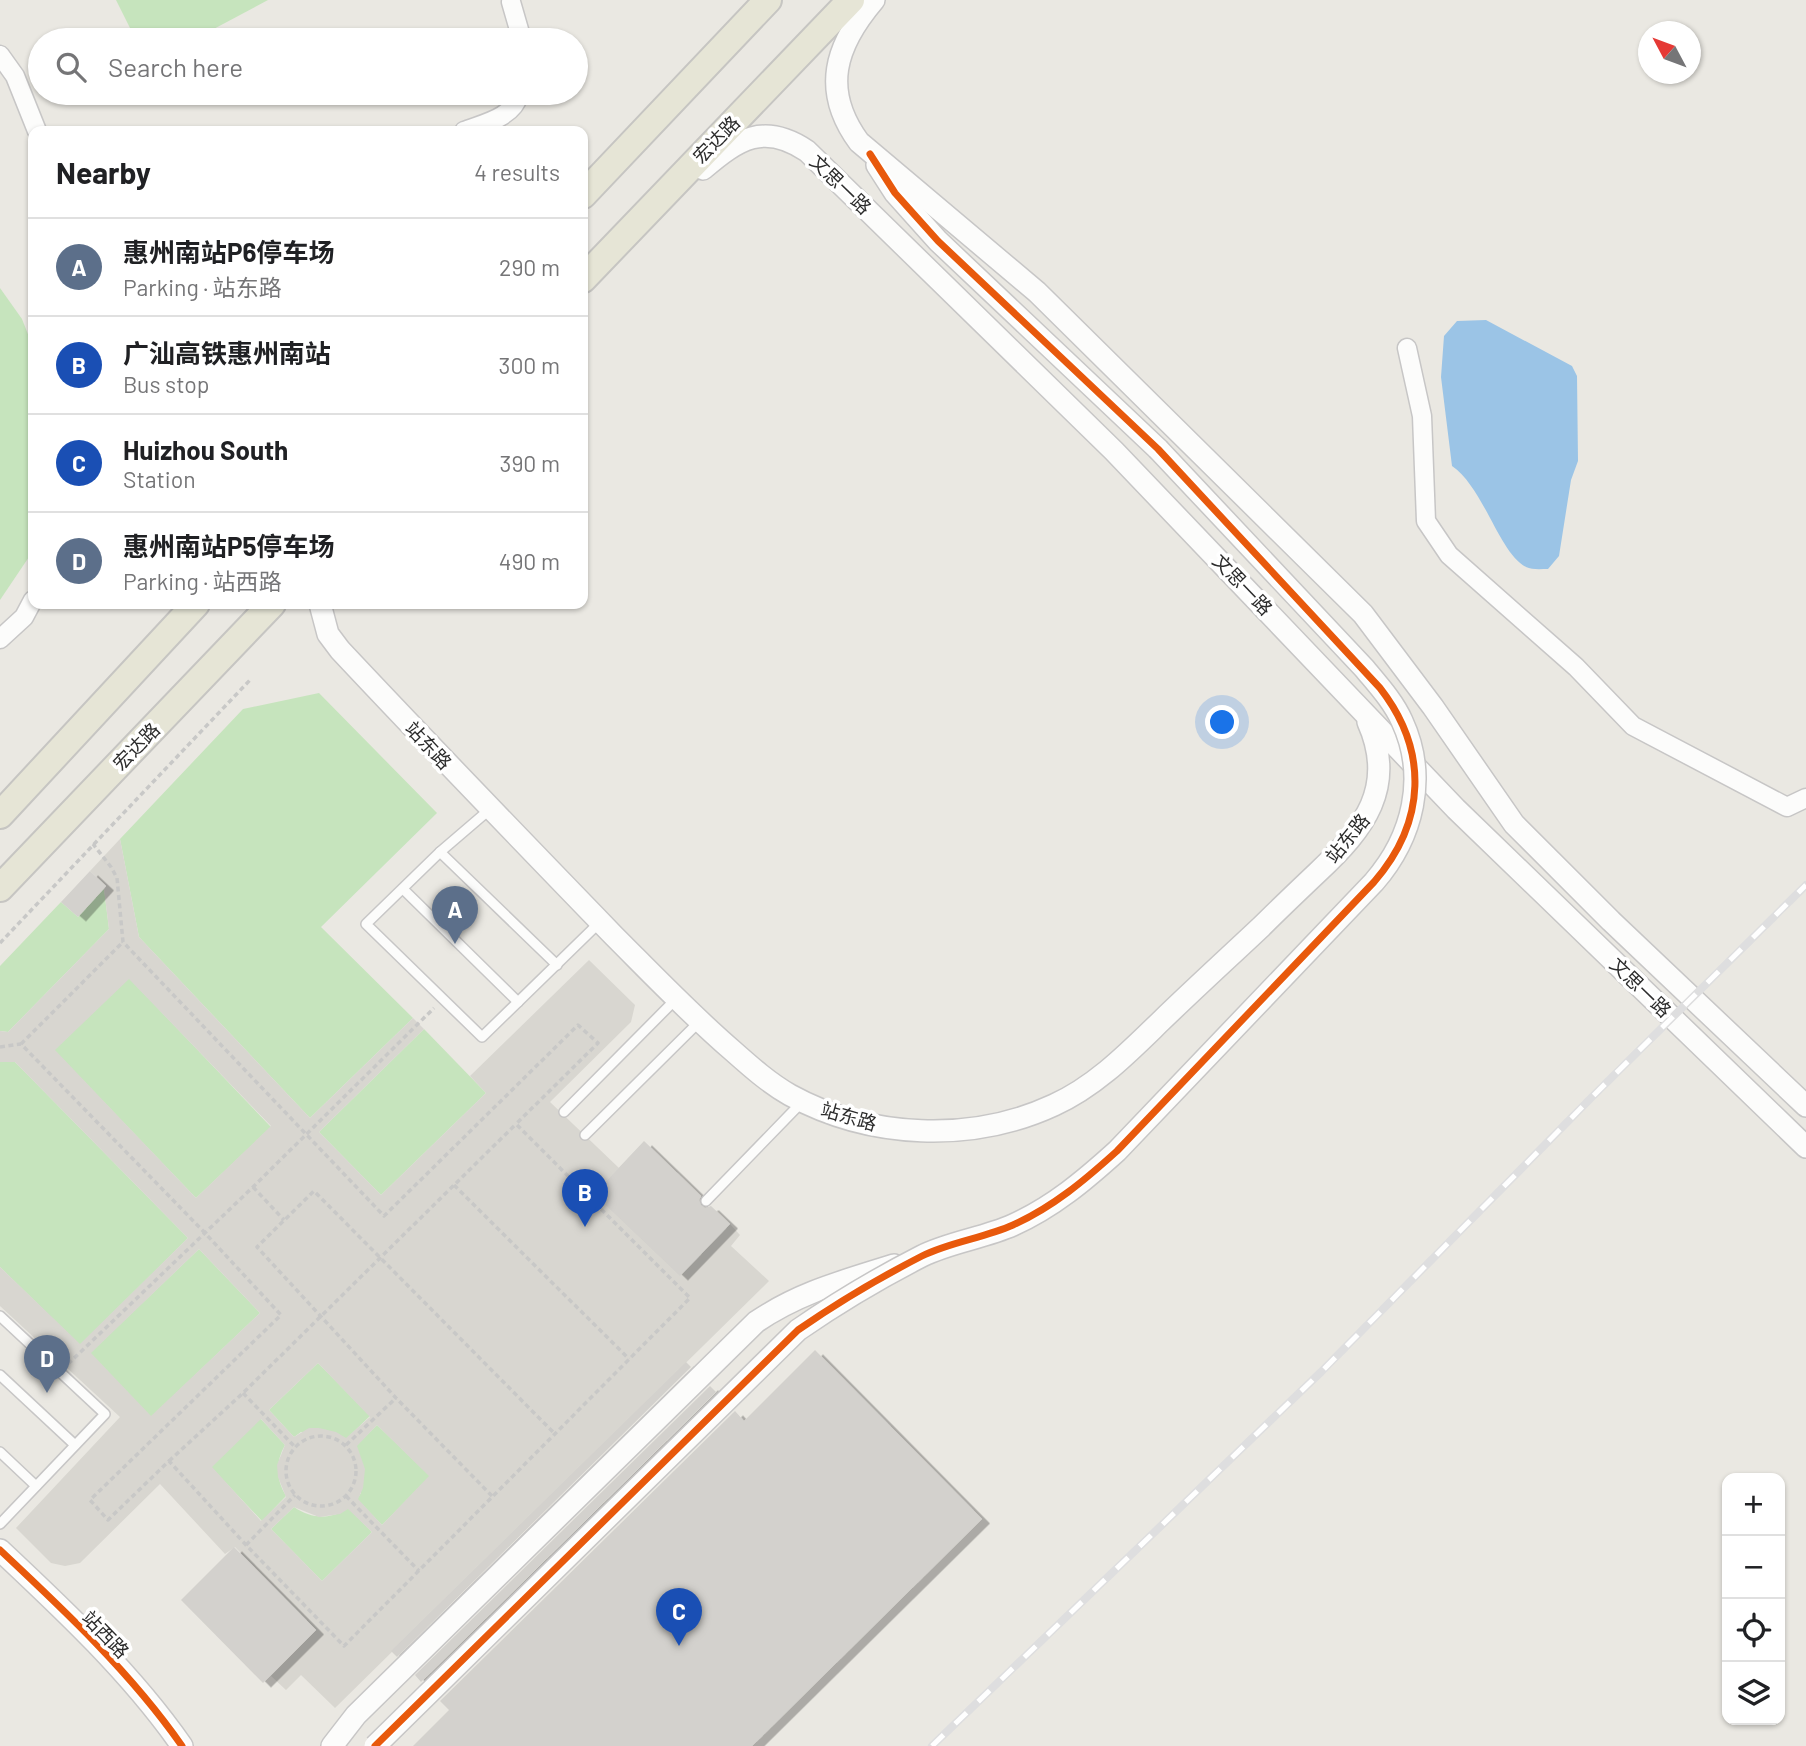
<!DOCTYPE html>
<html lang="en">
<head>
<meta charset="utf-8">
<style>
  :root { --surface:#fff; --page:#f2f2f2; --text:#202124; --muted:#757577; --line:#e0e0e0; --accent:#6e6e6c }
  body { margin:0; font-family:Barlow,"Noto Sans SC",sans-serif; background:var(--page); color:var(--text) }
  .controls { position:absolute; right:21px; bottom:21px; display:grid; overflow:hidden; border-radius:14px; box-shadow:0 2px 5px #0004 }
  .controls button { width:63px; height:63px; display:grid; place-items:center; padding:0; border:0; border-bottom:2px solid var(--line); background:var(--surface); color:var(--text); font:35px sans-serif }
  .compass { position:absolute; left:1638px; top:21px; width:63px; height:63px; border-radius:50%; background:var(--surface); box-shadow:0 2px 5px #0004; rotate:311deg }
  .you { position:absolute; left:1223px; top:723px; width:24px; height:24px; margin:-18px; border:5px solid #fff; border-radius:50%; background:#1a73e8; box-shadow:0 0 0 10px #1a73e833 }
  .badge { display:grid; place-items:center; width:46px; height:46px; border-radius:50%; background:var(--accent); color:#fff; font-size:23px; font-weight:700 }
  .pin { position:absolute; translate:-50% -58px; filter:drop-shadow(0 2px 4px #0008) }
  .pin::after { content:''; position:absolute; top:37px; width:24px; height:21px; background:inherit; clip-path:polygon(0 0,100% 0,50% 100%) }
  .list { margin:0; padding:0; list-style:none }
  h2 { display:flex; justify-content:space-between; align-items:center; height:91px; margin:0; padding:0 28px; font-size:30px }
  h2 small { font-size:23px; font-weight:400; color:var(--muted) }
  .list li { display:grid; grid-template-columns:46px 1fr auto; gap:21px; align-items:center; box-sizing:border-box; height:98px; padding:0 28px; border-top:2px solid var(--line) }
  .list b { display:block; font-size:26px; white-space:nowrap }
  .list p { margin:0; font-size:23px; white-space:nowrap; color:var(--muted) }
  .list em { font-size:23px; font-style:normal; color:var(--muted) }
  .icon { flex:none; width:38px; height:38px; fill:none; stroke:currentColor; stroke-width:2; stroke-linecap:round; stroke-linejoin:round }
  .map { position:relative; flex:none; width:1806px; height:1746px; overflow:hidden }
  .search { position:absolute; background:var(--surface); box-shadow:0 2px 5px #0004; left:28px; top:28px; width:560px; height:77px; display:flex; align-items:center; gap:18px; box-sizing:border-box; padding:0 24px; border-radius:38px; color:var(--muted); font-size:26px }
  .panel { position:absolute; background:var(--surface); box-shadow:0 2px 5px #0004; left:28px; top:126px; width:560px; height:483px; border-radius:14px }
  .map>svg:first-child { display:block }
  .green { fill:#c6e4bd }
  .plaza { fill:#d8d6d0; fill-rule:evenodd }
  .water { fill:#9bc4e6 }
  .building { fill:#d3d1cd; filter:url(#shadow) }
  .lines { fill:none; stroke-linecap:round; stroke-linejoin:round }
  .service-casing { stroke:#c7c6c6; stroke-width:12 }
  .minor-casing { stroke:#c7c6c6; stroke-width:21 }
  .tertiary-casing { stroke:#c7c6c6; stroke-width:24 }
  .primary-casing { stroke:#c6c5c2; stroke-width:30 }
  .path { stroke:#c8c8c7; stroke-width:3.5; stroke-dasharray:5 3.5; stroke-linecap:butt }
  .service { stroke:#fcfcfb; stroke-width:9 }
  .minor { stroke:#fcfcfb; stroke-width:18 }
  .tertiary { stroke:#fcfcfb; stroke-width:21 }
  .primary { stroke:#e6e5d6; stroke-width:26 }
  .rail-casing { stroke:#dededf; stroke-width:8 }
  .rail { stroke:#fff; stroke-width:5; stroke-dasharray:16; stroke-linecap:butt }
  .tertiary-bridge-casing { stroke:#c7c6c6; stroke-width:24; stroke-linecap:butt }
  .tertiary-bridge { stroke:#fcfcfb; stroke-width:21 }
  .cycleway-casing { stroke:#fff; stroke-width:11 }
  .cycleway { stroke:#e8590c; stroke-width:7 }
  .labels { text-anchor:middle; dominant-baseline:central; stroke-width:7; stroke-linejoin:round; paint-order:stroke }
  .street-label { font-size:19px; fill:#2c2c2c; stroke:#fff }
</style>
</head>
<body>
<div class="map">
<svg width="1806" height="1746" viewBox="0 0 1806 1746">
  <defs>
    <filter id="shadow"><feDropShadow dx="8" dy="4.5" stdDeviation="0" flood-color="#0004"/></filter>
  </defs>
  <rect width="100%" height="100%" fill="#eae8e2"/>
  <g class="green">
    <path d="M116,0H268L193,40H136Z"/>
    <path d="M0,288L22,319L33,347V551L0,600Z"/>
    <path d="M319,693L437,813L321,927L413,1018L310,1118L139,937L120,839L243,709Z"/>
    <path d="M104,889L109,929L8,1032L0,1031V966L61,902L78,917Z"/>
    <path d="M129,978L271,1127L196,1198L54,1050Z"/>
    <path d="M424,1029L486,1093L381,1195L319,1132Z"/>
    <path d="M0,1062H15L188,1238L80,1345L0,1267Z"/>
    <path d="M199,1249L260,1313L151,1417L90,1353Z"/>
    <path d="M318,1363L370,1416L346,1439L301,1432L294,1437L269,1410Z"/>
    <path d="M260,1418L285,1445C275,1463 276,1479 286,1496L262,1521L211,1467Z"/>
    <path d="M377,1425L430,1476L382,1525L357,1499L361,1493L356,1446Z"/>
    <path d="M294,1507C311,1519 331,1520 348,1508L372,1532L322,1581L271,1529Z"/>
  </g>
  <path class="plaza" d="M120,839L139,937L310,1118L413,1018L424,1029L319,1132L381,1195L486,1093L470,1076L589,960L635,1005L631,1022L550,1102L619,1168L594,1194L730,1224L740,1235L731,1246L769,1281L335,1708L301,1675L286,1690L271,1676L316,1630L235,1547L225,1554L160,1484L80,1563L65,1566L51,1563L16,1528L120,1417L0,1306V1267L80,1344L188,1238L15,1062H0V1031L8,1032L109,929L104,889L106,886L90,871ZM129,979L271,1126L196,1198L55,1050ZM199,1249L260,1313L151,1416L91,1353ZM318,1363L370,1417L346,1438L336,1432L319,1428H309L294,1437L269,1410ZM261,1419L285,1445L277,1465L278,1477L286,1497L261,1521L212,1467ZM377,1425L429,1476L382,1525L358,1499L363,1488L365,1469L357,1446ZM294,1507L319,1517L340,1514L348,1509L372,1532L322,1581L271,1529Z"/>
  <path class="water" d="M1486,320L1572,366L1577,376L1578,461L1571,480L1559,556L1548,569C1541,569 1532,570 1526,567C1499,553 1484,488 1452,466L1441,377L1444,336L1457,321Z"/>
  <g class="building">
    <path d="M90,871L106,886L78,917L61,902Z"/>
    <path d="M644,1141L701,1196L699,1200L701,1205L705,1208L711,1206L730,1224L680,1276L594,1194Z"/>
    <path d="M815,1350L982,1519L752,1746H413L449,1710L440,1701L735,1411L744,1421Z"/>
    <path d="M686,1362L691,1367L397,1657L391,1651Z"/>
    <path d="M710,1386L716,1392L421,1682L415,1675Z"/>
    <path d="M234,1547L316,1630L263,1683L181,1600Z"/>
  </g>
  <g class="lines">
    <g class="service-casing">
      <g id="service">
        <path d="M489,810L440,852L366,924L482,1037L600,922"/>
        <path d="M440,852L557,965"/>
        <path d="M403,889L518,1002"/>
        <path d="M564,1112L676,999"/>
        <path d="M585,1135L699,1022"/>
        <path d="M706,1201L802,1102"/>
        <path d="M0,1316L105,1414L0,1524"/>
        <path d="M0,1375L75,1445"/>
        <path d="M0,1452L36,1486"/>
      </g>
    </g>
    <g class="minor-casing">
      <g id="minor">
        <path d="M511,2L522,40"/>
        <path d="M0,55L15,76L37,131"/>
        <path d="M464,131C485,123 513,118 520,93"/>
        <path d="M1407,348L1422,416L1426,521L1449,555L1576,667L1633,726L1787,807L1806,798"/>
        <path d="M0,639L24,617L33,600"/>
      </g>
    </g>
    <g class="tertiary-casing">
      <g id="tertiary">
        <path d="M874,0C835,46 821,90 859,142L1037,292L1363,614L1433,707L1514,824L1611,921L1806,1106"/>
        <path d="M877,165L895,193L938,241L1158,449"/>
        <path d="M703,169C738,139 764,122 807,151L1114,451L1456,809L1806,1147"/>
        <path d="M320,604L328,634L340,650C430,746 522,841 614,936C653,975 691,1015 733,1051C751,1067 769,1083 790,1095C870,1139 972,1143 1054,1105C1096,1086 1129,1052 1161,1021C1194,989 1228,958 1261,927C1280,908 1299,890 1318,872C1364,829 1397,787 1368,722"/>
        <path d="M0,1550C64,1610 132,1674 182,1746"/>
        <path d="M332,1746L356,1715L756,1322C800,1292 844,1281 894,1265"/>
      </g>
    </g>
    <g class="primary-casing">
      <g id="primary">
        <path d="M583,195L768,0"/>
        <path d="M583,279L851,0"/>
        <path d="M0,815L196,604"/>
        <path d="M0,888L272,604"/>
      </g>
    </g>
    <g class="path">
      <path d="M0,943L250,680"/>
      <path d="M21,1044L123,942"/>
      <path d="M0,1047L21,1044L205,1233L281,1315L90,1500L108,1520L169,1461L246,1545L344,1646L690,1298L516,1124L598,1043L578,1025L384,1216L123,942L117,878L111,867L93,844"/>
      <path d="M454,1185L629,1359"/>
      <path d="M253,1187L284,1220"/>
      <path d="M68,1364L253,1187L434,1008"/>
      <path d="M243,1393L295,1447"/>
      <circle cx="321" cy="1471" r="35"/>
      <path d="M346,1445L396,1398"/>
      <path d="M169,1461L243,1393L516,1124"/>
      <path d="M346,1496L419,1571"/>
      <path d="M492,1496L396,1398L257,1247L314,1191L555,1434"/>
      <path d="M246,1545L295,1495"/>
    </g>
    <use href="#service" class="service"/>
    <use href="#minor" class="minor"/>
    <use href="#tertiary" class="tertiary"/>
    <use href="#primary" class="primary"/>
    <g class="rail-casing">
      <path id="rail" d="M932,1746L1321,1372L1589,1100L1806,885"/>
    </g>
    <use href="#rail" class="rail"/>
    <g class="tertiary-bridge-casing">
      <path id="tertiary-bridge" d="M375,1746L798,1330C837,1303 879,1278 922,1256C950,1242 984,1238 1013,1225C1053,1207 1085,1180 1117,1151L1374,882C1413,837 1428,777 1402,721C1393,701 1378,685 1364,668L1158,449"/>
    </g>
    <use href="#tertiary-bridge" class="tertiary-bridge"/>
    <g class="cycleway-casing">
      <g id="cycleway">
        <path d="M0,1550C64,1610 132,1674 182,1746"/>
        <path d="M375,1746L798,1330C837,1303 879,1278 922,1256C950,1242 984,1238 1013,1225C1053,1207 1085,1180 1117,1151L1374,882C1426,822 1429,751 1380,688L1158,449L938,241L895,193L870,154"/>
      </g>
    </g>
    <use href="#cycleway" class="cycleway"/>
  </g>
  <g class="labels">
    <g class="street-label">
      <text transform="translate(716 139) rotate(-46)">宏达路</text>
      <text transform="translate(841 184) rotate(44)">文思一路</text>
      <text transform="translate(1243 584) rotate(46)">文思一路</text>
      <text transform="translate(429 745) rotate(47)">站东路</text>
      <text transform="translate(136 746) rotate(-46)">宏达路</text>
      <text transform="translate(1347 838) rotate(-51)">站东路</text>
      <text transform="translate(1641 987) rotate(44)">文思一路</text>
      <text transform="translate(849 1116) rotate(16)">站东路</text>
      <text transform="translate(106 1634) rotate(46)">站西路</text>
    </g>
  </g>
</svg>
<div class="controls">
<button>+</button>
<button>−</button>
<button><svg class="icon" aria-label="locate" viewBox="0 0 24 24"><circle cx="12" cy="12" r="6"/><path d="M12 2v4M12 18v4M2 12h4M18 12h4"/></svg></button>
<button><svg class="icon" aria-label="layers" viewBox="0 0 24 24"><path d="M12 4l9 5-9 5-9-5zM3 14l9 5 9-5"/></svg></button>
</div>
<svg class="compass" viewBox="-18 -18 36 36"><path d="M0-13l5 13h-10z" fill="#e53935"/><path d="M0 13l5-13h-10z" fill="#757577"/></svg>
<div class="you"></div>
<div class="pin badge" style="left:455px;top:944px;background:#5c6f8a">A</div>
<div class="pin badge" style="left:585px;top:1227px;background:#1a4fb4">B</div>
<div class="pin badge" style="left:679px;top:1646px;background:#1a4fb4">C</div>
<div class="pin badge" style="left:47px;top:1393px;background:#5c6f8a">D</div>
<div class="search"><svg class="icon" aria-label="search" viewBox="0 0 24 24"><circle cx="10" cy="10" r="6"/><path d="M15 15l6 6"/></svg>Search here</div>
<section class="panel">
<h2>Nearby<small>4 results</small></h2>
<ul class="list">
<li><span class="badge" style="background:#5c6f8a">A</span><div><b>惠州南站P6停车场</b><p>Parking · 站东路</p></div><em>290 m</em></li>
<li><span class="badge" style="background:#1a4fb4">B</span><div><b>广汕高铁惠州南站</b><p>Bus stop</p></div><em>300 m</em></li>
<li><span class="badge" style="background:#1a4fb4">C</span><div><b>Huizhou South</b><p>Station</p></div><em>390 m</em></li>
<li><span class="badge" style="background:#5c6f8a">D</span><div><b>惠州南站P5停车场</b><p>Parking · 站西路</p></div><em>490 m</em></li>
</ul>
</section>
</div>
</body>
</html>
